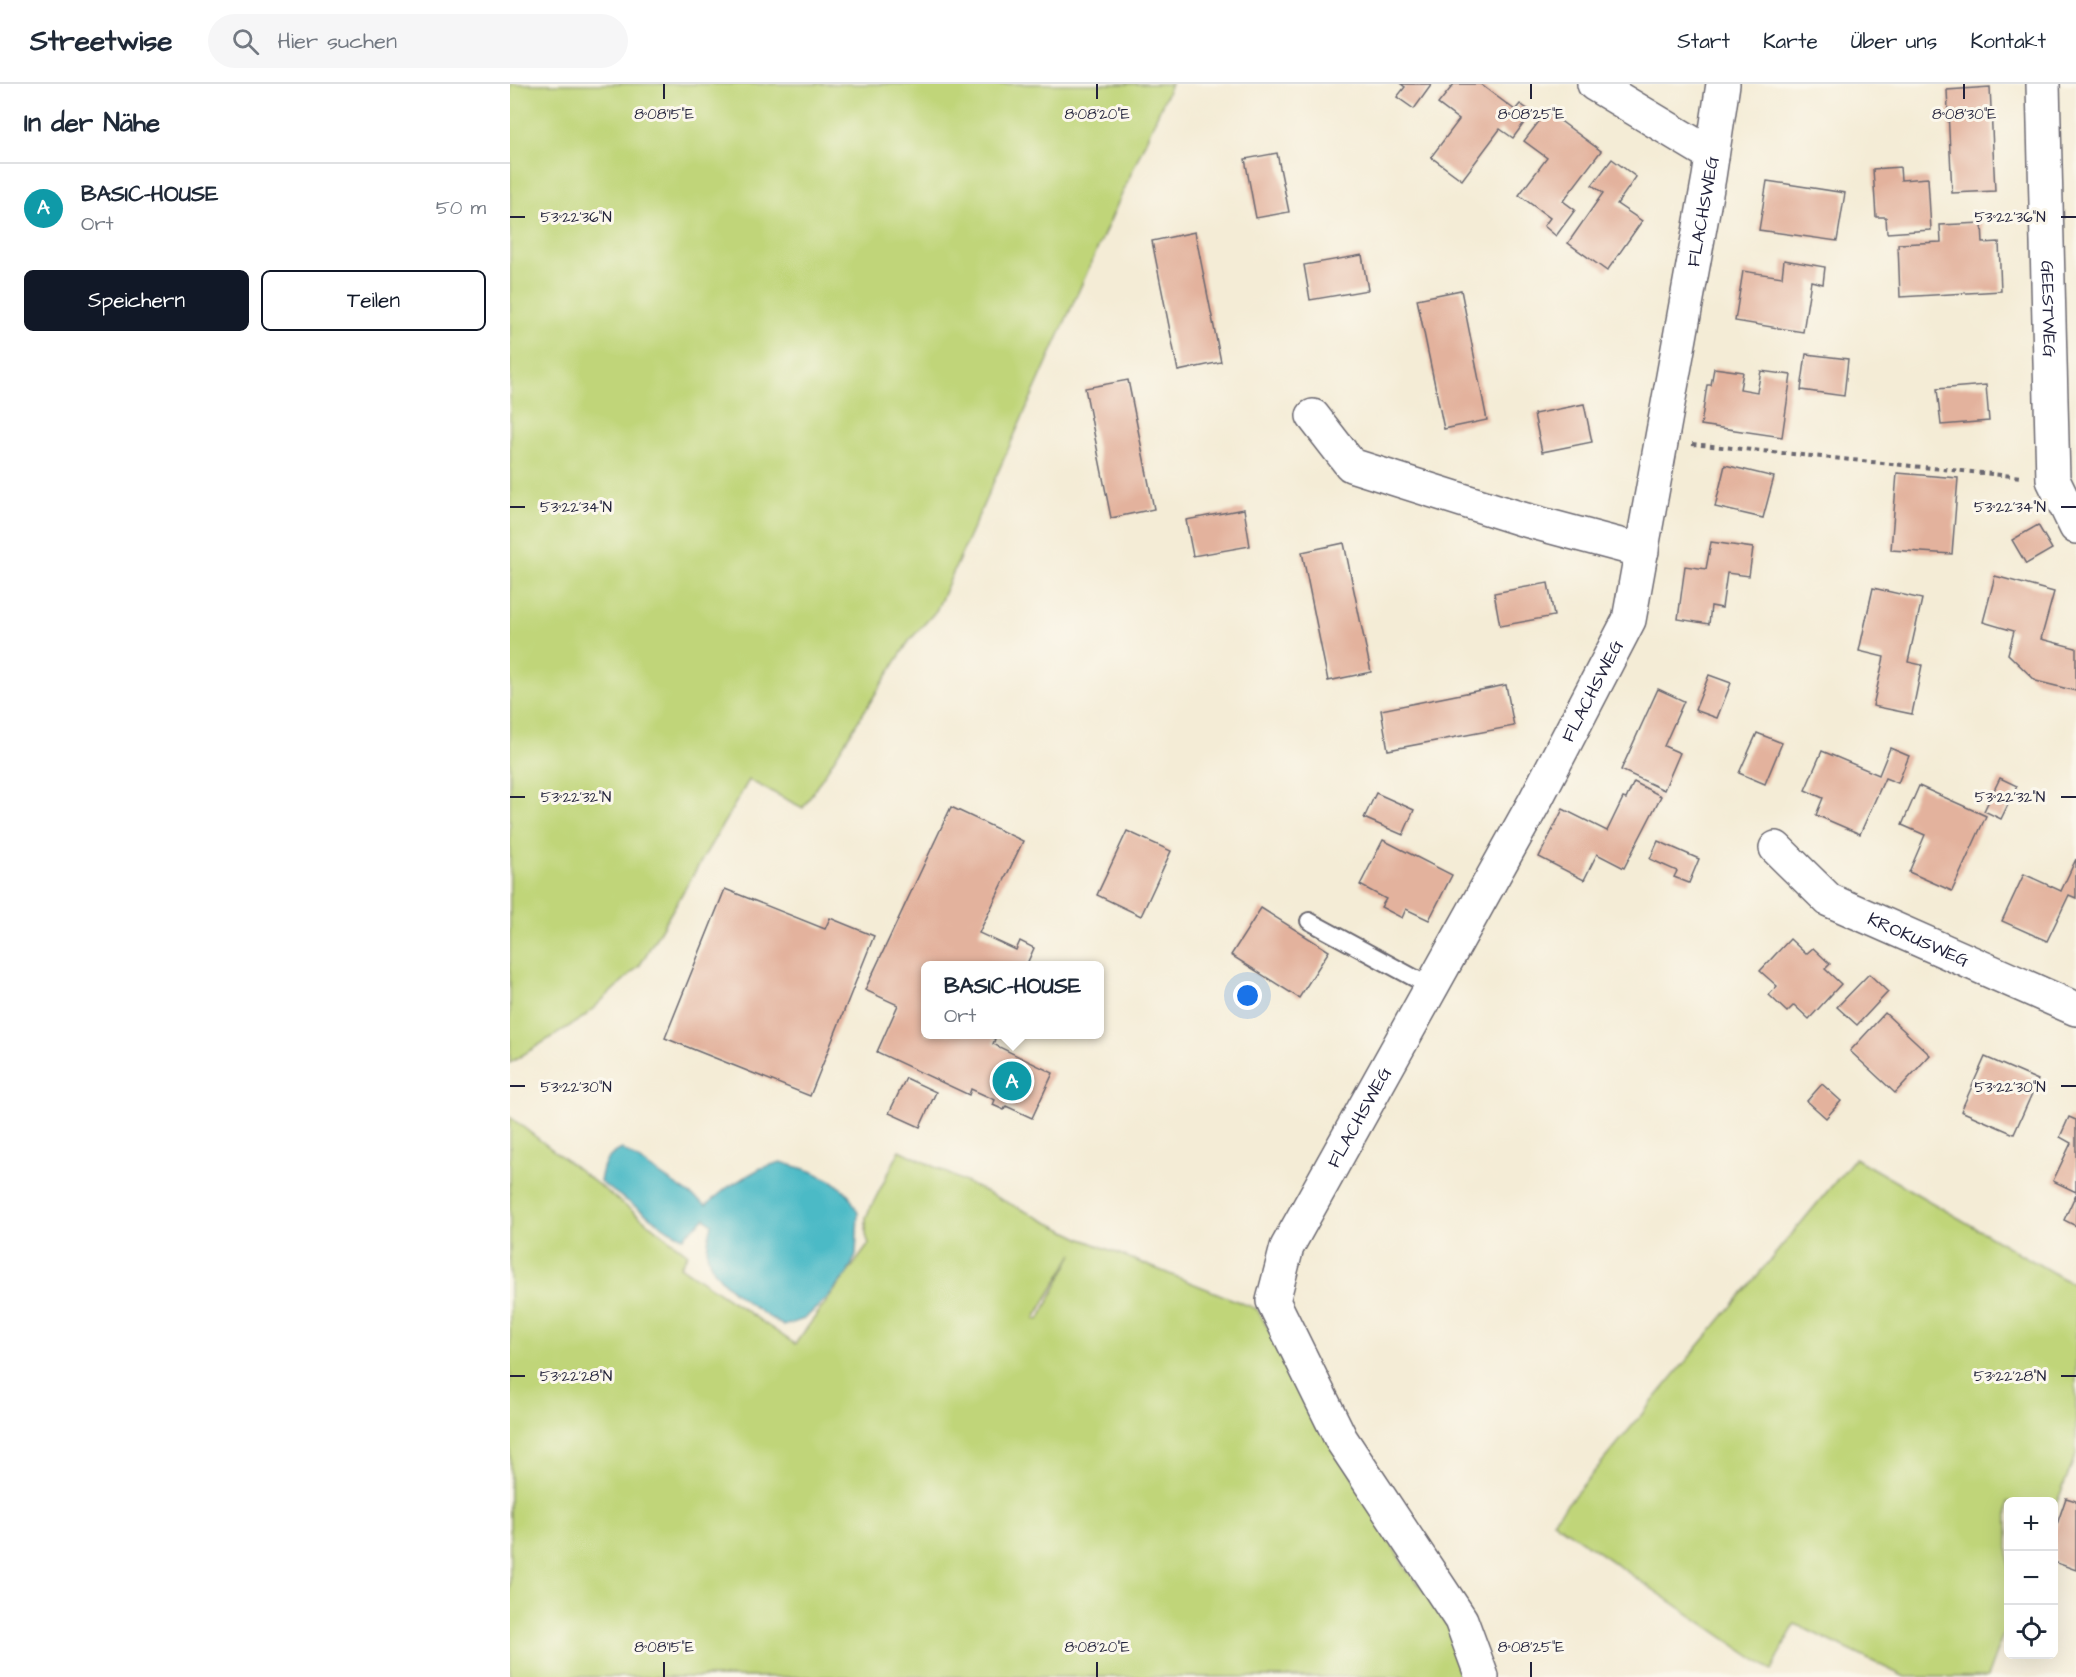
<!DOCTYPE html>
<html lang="de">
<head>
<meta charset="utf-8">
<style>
  :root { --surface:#fff; --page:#f6f6f7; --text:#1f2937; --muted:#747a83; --line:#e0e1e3; --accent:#111827 }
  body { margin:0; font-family:"Architects Daughter",sans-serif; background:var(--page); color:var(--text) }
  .controls { position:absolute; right:18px; bottom:18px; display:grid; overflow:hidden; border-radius:9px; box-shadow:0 6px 24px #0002 }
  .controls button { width:54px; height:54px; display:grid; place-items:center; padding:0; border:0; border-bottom:2px solid var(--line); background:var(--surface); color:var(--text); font:30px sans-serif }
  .you { position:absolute; left:738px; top:912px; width:21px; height:21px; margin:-15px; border:4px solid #fff; border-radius:50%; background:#1a73e8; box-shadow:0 0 0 9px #1a73e833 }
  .badge { display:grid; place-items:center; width:39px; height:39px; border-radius:50%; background:var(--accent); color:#fff; font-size:20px; font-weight:700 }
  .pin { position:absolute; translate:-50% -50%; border:3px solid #fff; box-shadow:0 2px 6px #0006 }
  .popup { position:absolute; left:411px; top:877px; width:183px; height:78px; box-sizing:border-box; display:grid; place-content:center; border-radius:9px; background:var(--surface); filter:drop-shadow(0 2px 4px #0005); font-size:20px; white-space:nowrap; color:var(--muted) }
  .popup b { font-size:22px; color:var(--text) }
  .popup::after { content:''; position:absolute; left:50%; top:100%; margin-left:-12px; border:12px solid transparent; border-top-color:var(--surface) }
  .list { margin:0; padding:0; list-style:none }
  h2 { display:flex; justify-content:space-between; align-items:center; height:78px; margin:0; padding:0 24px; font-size:26px }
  h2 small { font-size:20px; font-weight:400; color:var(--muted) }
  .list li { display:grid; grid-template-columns:39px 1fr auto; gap:18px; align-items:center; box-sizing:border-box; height:90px; padding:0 24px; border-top:2px solid var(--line) }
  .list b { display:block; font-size:22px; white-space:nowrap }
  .list p { margin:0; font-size:20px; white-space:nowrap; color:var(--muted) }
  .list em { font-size:20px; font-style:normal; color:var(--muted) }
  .actions { display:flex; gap:12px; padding:18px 24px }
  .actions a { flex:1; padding:14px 0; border:2px solid var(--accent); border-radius:9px; text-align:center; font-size:21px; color:var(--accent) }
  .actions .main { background:var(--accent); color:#fff }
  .icon { flex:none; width:33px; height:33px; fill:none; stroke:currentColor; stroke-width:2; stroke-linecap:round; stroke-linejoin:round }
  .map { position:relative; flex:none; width:1566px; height:1593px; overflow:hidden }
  header { display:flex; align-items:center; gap:36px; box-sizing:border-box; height:84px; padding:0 30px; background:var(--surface); border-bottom:2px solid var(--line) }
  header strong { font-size:28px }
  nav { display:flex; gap:33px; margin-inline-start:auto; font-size:21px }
  .search { width:420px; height:54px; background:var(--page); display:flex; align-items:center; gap:15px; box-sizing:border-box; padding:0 21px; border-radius:33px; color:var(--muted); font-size:22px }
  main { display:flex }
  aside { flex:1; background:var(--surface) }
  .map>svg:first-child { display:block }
  .green { fill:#c0d579; stroke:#717c5a; stroke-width:1.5; fill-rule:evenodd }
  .water { fill:#4cbac6; stroke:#376e80; stroke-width:1.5 }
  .building { fill:#e3b29d }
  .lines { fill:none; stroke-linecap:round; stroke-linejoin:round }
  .lane-casing { stroke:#6c6971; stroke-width:20 }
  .street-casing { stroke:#6c6971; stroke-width:36 }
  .path { stroke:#6c6971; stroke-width:4; stroke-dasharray:4.5 4.5; stroke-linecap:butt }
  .lane { stroke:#fff; stroke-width:16 }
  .street { stroke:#fff; stroke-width:33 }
  .ticks { fill:none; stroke:#22223b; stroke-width:2 }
  .labels { text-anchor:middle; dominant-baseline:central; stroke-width:6; stroke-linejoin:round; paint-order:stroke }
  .street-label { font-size:18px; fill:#22223b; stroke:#fbf7ec }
  .ticks-label { font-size:15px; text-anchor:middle; fill:#22223b; stroke:#fbf7ec; stroke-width:6; stroke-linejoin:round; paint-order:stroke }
</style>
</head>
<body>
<header>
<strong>Streetwise</strong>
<div class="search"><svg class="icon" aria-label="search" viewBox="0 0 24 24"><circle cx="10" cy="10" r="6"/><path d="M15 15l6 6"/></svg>Hier suchen</div>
<nav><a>Start</a><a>Karte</a><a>Über uns</a><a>Kontakt</a></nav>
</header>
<main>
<aside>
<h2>In der Nähe<small></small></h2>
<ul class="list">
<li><span class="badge" style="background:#0f9aa8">A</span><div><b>BASIC-HOUSE</b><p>Ort</p></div><em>50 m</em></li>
</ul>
<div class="actions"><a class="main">Speichern</a><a>Teilen</a></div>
</aside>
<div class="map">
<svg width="1566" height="1593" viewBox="0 0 1566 1593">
  <rect width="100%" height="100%" fill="#fbf7ec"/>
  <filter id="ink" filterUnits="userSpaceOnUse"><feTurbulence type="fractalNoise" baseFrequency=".0167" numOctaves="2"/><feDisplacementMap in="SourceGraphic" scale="12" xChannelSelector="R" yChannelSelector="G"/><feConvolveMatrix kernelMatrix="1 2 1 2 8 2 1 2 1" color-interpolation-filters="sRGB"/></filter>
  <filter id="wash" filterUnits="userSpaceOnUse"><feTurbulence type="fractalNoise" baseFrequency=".008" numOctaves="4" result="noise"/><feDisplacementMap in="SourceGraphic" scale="24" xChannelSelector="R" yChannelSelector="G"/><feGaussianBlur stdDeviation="1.35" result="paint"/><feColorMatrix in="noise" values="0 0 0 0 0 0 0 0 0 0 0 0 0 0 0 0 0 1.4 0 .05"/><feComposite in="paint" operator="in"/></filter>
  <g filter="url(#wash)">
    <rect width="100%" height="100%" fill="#f4ecd6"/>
    <g class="green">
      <path d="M0,0H661L426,527L399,557L293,724L239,696L130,881L74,933L0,979Z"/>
      <path d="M0,1033L178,1170L170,1182L285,1260L359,1160L356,1151V1133L390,1066L572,1155L747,1225L896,1485L947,1545L963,1593H0ZM563,1170L529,1236L525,1235V1234Z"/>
      <path d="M1345,1074L1566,1202V1370L1544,1426V1418H1498V1537L1477,1593H1395L1285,1540L1261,1586L1043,1437Z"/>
    </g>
    <path class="water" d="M112,1065L196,1121L218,1103L237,1092L251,1084L271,1078L301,1087L324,1098L339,1111L348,1129L346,1171L337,1190L316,1215L294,1235L274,1242C251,1229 204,1199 198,1173C195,1164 200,1149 202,1140L195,1134L173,1153L159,1146L90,1098C93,1080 95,1073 112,1065Z"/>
    <g id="blocks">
      <g class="building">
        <path d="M891,0H922L904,25L887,13L895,3Z"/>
        <path d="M944,0H970L1005,26L1010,20L1022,28L1003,54L990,45L952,96L921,73L949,36L928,20Z"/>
        <path d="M1480,3L1485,107L1442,109L1437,6Z"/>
        <path d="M1037,27L1091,67L1053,117L1065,126L1046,152L1034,142L1040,134L1009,111L1037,74L1014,57Z"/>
        <path d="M767,69L779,128L746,134L735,75Z"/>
        <path d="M1102,75L1126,93L1107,120L1132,137L1097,187L1058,159L1093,109L1082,101Z"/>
        <path d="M1390,83L1391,96L1418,94L1421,146L1377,149L1376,133H1366L1363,85Z"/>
        <path d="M1257,97L1335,109L1327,157L1249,146Z"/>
        <path d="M1472,139L1473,159L1489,158L1491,207L1390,213L1388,160L1431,158L1430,141Z"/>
        <path d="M685,148L711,278L668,287L642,157Z"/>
        <path d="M852,171L858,206L800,216L794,181Z"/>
        <path d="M1274,176L1315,183L1313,200L1301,197L1293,248L1225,237L1233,187L1272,193Z"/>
        <path d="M951,206L977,336L934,345L907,215Z"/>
        <path d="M1296,270L1338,275L1334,312L1291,306Z"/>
        <path d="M1204,284L1233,288L1230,305L1247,308L1251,287L1281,291L1272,353L1191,341L1197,301H1201Z"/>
        <path d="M618,296L644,425L601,434L575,304Z"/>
        <path d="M1476,301L1479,337L1431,341L1427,305Z"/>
        <path d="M1074,320L1082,358L1032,368L1024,330Z"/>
        <path d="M1215,381L1264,393L1253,434L1205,423Z"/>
        <path d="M1387,389L1448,394L1442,470L1381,466Z"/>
        <path d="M734,425L740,462L683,472L676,436Z"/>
        <path d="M1528,441L1542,465L1516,480L1502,456Z"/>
        <path d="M1201,458L1243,464L1239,492L1217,489L1212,524L1201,522L1199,540L1168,535L1175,482L1196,485Z"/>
        <path d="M834,459L861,588L818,597L792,468Z"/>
        <path d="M1485,492L1544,508L1531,555L1566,564V607L1526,597L1498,570L1504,547L1473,538Z"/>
        <path d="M1038,499L1044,532L990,542L984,509Z"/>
        <path d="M1363,504L1412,515L1398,578L1412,581L1402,630L1363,622L1374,573L1349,567Z"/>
        <path d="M1199,591L1221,599L1207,634L1185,626Z"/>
        <path d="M996,601L1004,642L878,666L871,626Z"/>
        <path d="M1148,605L1174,617L1154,662L1170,669L1154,706L1111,686Z"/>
        <path d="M1247,649L1272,659L1255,700L1229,689Z"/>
        <path d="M1380,664L1399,672L1388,699L1375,694L1350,750L1306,731L1313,714L1295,706L1312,667L1369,691Z"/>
        <path d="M1490,694L1507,702L1491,735L1474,727Z"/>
        <path d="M1124,698L1151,712L1114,784L1087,770L1074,796L1029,773L1053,725L1097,747L1113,714L1116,715Z"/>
        <path d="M1409,702L1476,732L1442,807L1399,788L1415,751L1392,741Z"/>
        <path d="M866,709L904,726L893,751L854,734Z"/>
        <path d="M441,723L513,757L469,849L506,866L510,857L524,864L516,882H415V950H475L485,955L483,960L543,989L522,1034L496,1022L494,1026L483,1021L485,1016L461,1005L459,1011L367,968L388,921L355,906Z"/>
        <path d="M617,747L661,767L631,832L587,811Z"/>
        <path d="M873,756L942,791L919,836L896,825L892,834L871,823L876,815L850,801Z"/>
        <path d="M1148,757L1189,775L1179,799L1164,793L1167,787L1140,775Z"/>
        <path d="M1566,775V814L1559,811L1537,857L1492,837L1514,790L1551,807Z"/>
        <path d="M215,805L315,845L320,834L364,852L300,1012L155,954Z"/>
        <path d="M751,824L819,867L789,914L721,871Z"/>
        <path d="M1280,855L1296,870L1303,864L1320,880L1315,885L1331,900L1299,935L1284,921L1277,928L1259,911L1267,902L1250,887Z"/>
        <path d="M1359,890L1378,908L1347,941L1327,923Z"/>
        <path d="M1375,929L1420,971L1385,1009L1340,967Z"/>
        <path d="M1475,973L1528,996L1504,1050L1451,1027Z"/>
        <path d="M396,994L426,1008L410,1043L379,1029Z"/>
        <path d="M1312,1000L1331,1017L1316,1034L1297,1017Z"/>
        <path d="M1559,1033L1566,1036V1108L1543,1097L1561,1059L1550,1053Z"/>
        <path d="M1566,1110V1142L1554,1136Z"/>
        <path d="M1556,1414L1566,1417V1486L1544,1478V1449Z"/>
      </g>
    </g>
  </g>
  <g filter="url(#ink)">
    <use href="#blocks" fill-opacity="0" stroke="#6c6971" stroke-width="1.5"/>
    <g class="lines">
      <g class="lane-casing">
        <path id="lane" d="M799,837L921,903"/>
      </g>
      <g class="street-casing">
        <g id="street">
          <path d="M1084,0L1202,71"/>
          <path id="s1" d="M1533,0L1543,396L1566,443"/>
          <path d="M803,332L841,381L1012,435L1132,467"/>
          <path id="s2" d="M1266,764L1319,816L1566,925"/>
          <path id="s3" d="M972,1593L951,1536L831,1355L763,1217L777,1163L1025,717L1119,536L1199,93L1213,0"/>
        </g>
      </g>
      <path class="path" d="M1182,360L1512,393"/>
      <use href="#lane" class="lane"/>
      <use href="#street" class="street"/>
    </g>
  </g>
  <path class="ticks" d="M154,0V15M587,0V15M1021,0V15M1454,0V15M0,133H15M1551,133H1566M0,423H15M1551,423H1566M0,713H15M1551,713H1566M0,1002H15M1551,1002H1566M0,1292H15M1551,1292H1566M154,1578V1593M587,1578V1593M1021,1578V1593"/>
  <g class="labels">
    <g class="street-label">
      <text stroke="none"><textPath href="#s3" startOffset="1617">FLACHSWEG</textPath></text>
      <text stroke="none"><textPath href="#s1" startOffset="225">GEESTWEG</textPath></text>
      <text stroke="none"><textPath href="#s3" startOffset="1122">FLACHSWEG</textPath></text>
      <text stroke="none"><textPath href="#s2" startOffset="172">KROKUSWEG</textPath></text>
      <text stroke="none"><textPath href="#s3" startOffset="636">FLACHSWEG</textPath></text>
    </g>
  </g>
  <g class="ticks-label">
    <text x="154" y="35">8°08'15"E</text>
    <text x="587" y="35">8°08'20"E</text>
    <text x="1021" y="35">8°08'25"E</text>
    <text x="1454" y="35">8°08'30"E</text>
    <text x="66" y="138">53°22'36"N</text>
    <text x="1500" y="138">53°22'36"N</text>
    <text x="66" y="428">53°22'34"N</text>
    <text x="1500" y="428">53°22'34"N</text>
    <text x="66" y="718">53°22'32"N</text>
    <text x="1500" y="718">53°22'32"N</text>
    <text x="66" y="1008">53°22'30"N</text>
    <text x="1500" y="1008">53°22'30"N</text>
    <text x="66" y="1297">53°22'28"N</text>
    <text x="1500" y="1297">53°22'28"N</text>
    <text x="154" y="1568">8°08'15"E</text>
    <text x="587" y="1568">8°08'20"E</text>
    <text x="1021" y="1568">8°08'25"E</text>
  </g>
</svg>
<div class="controls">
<button>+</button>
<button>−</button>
<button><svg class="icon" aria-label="locate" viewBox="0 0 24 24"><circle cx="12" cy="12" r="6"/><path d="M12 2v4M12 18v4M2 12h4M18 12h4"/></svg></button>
</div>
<div class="you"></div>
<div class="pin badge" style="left:502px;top:997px;background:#0f9aa8">A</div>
<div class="popup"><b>BASIC-HOUSE</b>Ort</div>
</div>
</main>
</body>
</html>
